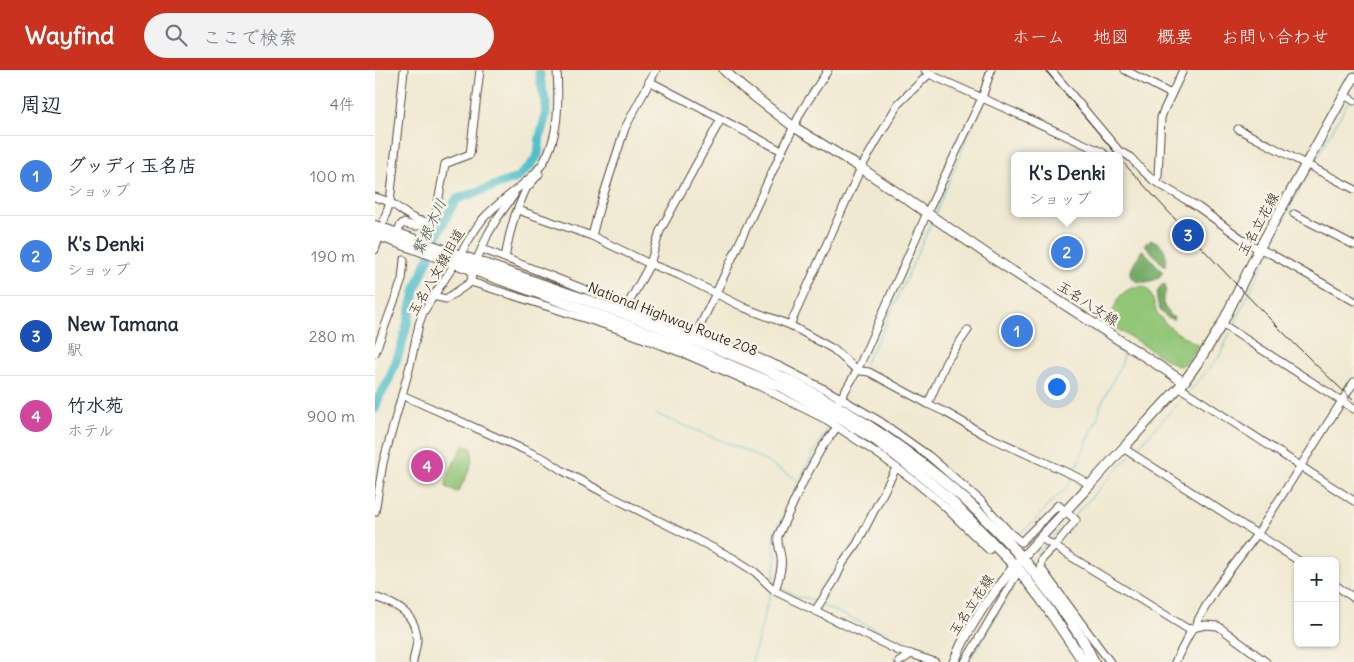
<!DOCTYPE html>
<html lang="ja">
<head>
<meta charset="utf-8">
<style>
  :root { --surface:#fff; --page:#f2f2f3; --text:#1f2937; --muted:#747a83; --line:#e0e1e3; --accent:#c8321e }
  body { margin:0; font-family:Delius,"Klee One",sans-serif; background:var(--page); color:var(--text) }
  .controls { position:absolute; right:15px; bottom:15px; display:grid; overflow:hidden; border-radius:8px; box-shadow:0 1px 4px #0004 }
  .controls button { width:45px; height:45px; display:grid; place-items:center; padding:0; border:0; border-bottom:1px solid var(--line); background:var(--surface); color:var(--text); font:25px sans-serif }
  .you { position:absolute; left:681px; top:316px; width:18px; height:18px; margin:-12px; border:4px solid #fff; border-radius:50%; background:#1a73e8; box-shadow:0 0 0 8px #1a73e833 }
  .badge { display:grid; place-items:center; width:32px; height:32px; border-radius:50%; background:var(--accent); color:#fff; font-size:16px; font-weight:700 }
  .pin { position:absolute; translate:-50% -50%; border:2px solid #fff; box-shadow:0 1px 5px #0006 }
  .popup { position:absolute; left:636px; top:82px; width:112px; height:65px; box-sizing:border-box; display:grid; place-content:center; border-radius:8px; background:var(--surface); filter:drop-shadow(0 1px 4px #0005); font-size:16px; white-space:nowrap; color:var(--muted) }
  .popup b { font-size:19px; color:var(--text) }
  .popup::after { content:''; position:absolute; left:50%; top:100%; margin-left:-10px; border:10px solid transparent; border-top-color:var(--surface) }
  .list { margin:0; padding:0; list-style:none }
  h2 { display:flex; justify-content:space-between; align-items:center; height:65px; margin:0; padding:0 20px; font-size:21px }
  h2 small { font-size:16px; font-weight:400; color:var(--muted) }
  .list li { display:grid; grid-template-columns:32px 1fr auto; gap:15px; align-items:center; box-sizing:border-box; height:80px; padding:0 20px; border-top:1px solid var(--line) }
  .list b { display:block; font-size:19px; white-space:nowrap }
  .list p { margin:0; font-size:16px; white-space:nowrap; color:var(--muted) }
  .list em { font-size:16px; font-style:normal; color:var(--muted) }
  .icon { flex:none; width:28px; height:28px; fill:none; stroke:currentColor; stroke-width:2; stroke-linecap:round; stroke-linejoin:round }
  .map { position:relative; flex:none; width:979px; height:592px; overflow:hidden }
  header { display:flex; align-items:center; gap:30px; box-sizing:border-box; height:70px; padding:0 25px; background:var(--accent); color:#fff }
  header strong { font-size:24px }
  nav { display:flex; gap:28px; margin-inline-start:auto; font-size:18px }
  .search { width:350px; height:45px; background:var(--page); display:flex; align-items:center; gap:12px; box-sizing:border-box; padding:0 18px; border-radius:28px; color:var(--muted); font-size:19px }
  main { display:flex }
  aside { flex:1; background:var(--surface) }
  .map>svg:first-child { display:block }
  .green { fill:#92c677; stroke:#66784a }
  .forest { fill:#75ab68; stroke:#586a43 }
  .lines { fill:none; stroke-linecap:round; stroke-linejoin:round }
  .stream { stroke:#52bfca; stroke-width:1 }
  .river { stroke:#52bfca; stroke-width:9 }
  .minor-casing { stroke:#564739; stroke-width:9 }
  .major-casing { stroke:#564739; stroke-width:11 }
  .highway-casing { stroke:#564739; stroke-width:12 }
  .minor { stroke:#fff; stroke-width:7 }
  .major { stroke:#fff; stroke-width:9 }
  .highway { stroke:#fff; stroke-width:10 }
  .rail { stroke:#3b2a1e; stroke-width:1 }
  .labels { text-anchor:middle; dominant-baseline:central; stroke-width:5; stroke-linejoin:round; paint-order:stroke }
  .street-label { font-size:14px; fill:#3b2a1e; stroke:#f7f3e8 }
  .water-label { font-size:15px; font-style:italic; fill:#425752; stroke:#f7f3e8 }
</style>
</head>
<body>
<header>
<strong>Wayfind</strong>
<div class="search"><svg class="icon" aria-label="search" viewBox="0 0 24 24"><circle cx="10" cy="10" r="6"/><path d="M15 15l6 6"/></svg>ここで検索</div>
<nav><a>ホーム</a><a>地図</a><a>概要</a><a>お問い合わせ</a></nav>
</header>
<main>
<aside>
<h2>周辺<small>4件</small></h2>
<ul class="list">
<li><span class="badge" style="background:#3f7fe0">1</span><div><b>グッディ玉名店</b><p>ショップ</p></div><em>100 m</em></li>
<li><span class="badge" style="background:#3f7fe0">2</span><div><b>K's Denki</b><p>ショップ</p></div><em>190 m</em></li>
<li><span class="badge" style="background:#1a4fb4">3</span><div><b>New Tamana</b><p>駅</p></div><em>280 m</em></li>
<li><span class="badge" style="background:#d1479c">4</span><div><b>竹水苑</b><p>ホテル</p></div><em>900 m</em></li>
</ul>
</aside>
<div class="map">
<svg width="979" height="592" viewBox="0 0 979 592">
  <rect width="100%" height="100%" fill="#f7f3e8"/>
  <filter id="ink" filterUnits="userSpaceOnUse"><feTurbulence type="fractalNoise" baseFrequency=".02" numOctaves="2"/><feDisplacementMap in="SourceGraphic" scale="10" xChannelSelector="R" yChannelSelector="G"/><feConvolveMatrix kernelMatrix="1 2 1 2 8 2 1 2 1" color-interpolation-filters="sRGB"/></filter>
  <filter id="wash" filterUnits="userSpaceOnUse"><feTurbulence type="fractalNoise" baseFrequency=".0096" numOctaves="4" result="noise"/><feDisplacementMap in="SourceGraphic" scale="20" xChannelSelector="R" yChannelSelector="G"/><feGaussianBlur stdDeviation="1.12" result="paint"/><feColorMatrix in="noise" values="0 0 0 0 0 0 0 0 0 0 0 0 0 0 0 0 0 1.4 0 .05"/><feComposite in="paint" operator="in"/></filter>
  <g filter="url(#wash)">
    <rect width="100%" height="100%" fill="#f0e9d1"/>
    <g class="green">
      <path d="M769,216C780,223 777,238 785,247C795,260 809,267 823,275C817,285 814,295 802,296L736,255C737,243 741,225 753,220C758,217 763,217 769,216Z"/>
      <path d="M89,375L97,378C99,394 91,408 83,422L73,419L71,415C74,401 81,388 89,375Z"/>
    </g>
    <g class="forest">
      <path d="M777,170C790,174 793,185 790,197L769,174Z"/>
      <path d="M767,180L769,181L788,202C787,204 784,207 783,208C776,213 755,216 756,202C756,197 764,185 767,180Z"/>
      <path d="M790,214L791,221L788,228V234L795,246L799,247L798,250C794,248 790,246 787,243C781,235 778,217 790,214Z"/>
    </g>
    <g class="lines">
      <g class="stream">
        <path d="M939,94L973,32"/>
        <path d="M560,145L598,54"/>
        <path d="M895,180L920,128L936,99"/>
        <path d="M858,257L892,186"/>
        <path d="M489,294L508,260L557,151"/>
        <path d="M815,321L844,287L855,263"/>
        <path d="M281,344L374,382L423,410"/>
        <path d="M759,382L810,325"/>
        <path d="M699,402L723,347L726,334L747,293L748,284C738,274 726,268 716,258"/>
        <path d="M416,429C427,403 440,379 455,355"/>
        <path d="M699,446L755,386"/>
        <path d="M643,464C657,457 666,442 677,431C684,423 694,419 697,408"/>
        <path d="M675,470L695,450"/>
        <path d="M661,484L670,475"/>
        <path d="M398,514L401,491L398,469L409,444"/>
        <path d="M405,517L423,527L432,528L442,533"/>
        <path d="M448,536L512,564L520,575"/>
        <path d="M543,583L551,585"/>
        <path d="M597,587L638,518"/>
        <path d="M377,592L396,520"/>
      </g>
      <path class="river" d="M0,339L4,327L13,312L26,278L41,218L64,162L76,138L82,129L142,108L155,96L163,85L165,66L171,45V33L166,14L164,0"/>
    </g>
  </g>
  <g filter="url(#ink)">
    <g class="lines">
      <g class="minor-casing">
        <g id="minor">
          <path d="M550,0L554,4L727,82L731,86"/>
          <path d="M676,0L744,81L755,87L768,101L779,111L823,137L874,174L896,184L979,231"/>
          <path d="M750,0L796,24"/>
          <path d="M274,11L407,81"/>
          <path d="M969,25L979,31"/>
          <path d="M863,59L979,119"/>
          <path d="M779,111L783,106L786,48L788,42L808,0"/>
          <path d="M0,127C5,129 11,130 16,133C31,142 41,157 60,149L70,94L95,84L105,0"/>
          <path d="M143,140L217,166L275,194L304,205L370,238L415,255L458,279L482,300L486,301L494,302L553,334L571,292L593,260"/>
          <path d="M919,144L979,175"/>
          <path d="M9,151L15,132L29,0"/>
          <path d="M22,164L25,156L28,153L39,156H44L46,154L45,152"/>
          <path d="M217,166L224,139L250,58L281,0"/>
          <path d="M107,179L252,236L322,262L406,297L455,322L506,352L554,386L606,431L635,463L646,472L683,435L701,450L680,476L667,489L665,497L735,592"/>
          <path d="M0,180L3,171"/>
          <path d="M103,187L113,164L123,147L139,125"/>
          <path d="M130,188L134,167L140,145L151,119L164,104"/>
          <path d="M96,212L240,258L310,284L384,316L452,350L503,384L538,410L567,434L614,480"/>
          <path d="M58,226L71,229L96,212L97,204"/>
          <path d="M252,236L275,194L285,161L346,49"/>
          <path d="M847,254L979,339"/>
          <path d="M415,255L486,98L523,34L554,4"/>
          <path d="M321,264L341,223L407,81L427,40L453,0"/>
          <path d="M0,283L27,210L29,190"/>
          <path d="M804,317L979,431"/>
          <path d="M27,325L170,389L188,401L233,425L358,488L380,502L400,521L416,529L524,581L536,584L560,592"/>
          <path d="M464,331L482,301L552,143L607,28L616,0"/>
          <path d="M553,334L570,342L610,365L702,407L715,415"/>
          <path d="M748,378L924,491"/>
          <path d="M0,442L8,393L35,296L44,254L48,243C58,226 70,209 81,192C89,178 97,163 107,150C122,132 142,121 158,105C185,79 184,34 182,0"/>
          <path d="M666,468L813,559L831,555L843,556L891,592"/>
          <path d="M960,515L979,528"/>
          <path d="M400,521C403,510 408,498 406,487C405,480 402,474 403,466L429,410L446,379L462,357"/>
          <path d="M0,527C20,534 41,543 42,569C42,576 39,585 38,592"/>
          <path d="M440,541L460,510L468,493L482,474L521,398"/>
          <path d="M821,557L824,548L842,517L883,463L979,312"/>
          <path d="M524,592L536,584"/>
          <path d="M590,592L644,500"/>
          <path d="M800,592L816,561L813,559"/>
        </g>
      </g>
      <g class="major-casing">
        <g id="major">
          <path d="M349,0L367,17L419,57L486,98L622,191L809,312"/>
          <path d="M579,592C606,523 664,470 714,416C746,381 777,346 809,312L826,288L847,254L884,179L979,7"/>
        </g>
      </g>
      <g class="highway-casing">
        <g id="highway">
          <path d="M0,156C72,181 145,207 217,232C272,252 326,271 379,294C479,338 576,405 648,489C669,514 689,541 707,569C712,577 715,585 719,592"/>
          <path d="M0,164L312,277L411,319L466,349L502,371L546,405L573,428L644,500L667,530L709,592"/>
        </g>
      </g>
      <use href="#minor" class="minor"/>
      <use href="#major" class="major"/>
      <use href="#highway" class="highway"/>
      <g class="rail">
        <path d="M670,0L743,86"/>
        <path d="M744,88C820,171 896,254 979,331"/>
      </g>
    </g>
  </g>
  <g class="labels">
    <g class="street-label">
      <text transform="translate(883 154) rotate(-61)">玉名立花線</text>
      <text transform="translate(61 202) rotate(-60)">玉名八女線旧道</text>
      <text transform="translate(713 233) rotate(33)">玉名八女線</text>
      <text transform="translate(298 249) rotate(21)">National Highway Route 208</text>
      <text transform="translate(596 535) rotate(-57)">玉名立花線</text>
    </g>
    <g class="water-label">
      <text transform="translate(54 157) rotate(-65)">繁根木川</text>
    </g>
  </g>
</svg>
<div class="controls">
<button>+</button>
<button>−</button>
</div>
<div class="you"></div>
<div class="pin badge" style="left:642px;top:261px;background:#3f7fe0">1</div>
<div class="pin badge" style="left:692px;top:182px;background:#3f7fe0">2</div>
<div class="popup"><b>K's Denki</b>ショップ</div>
<div class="pin badge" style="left:813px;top:165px;background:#1a4fb4">3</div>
<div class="pin badge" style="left:52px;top:396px;background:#d1479c">4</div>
</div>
</main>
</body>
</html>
